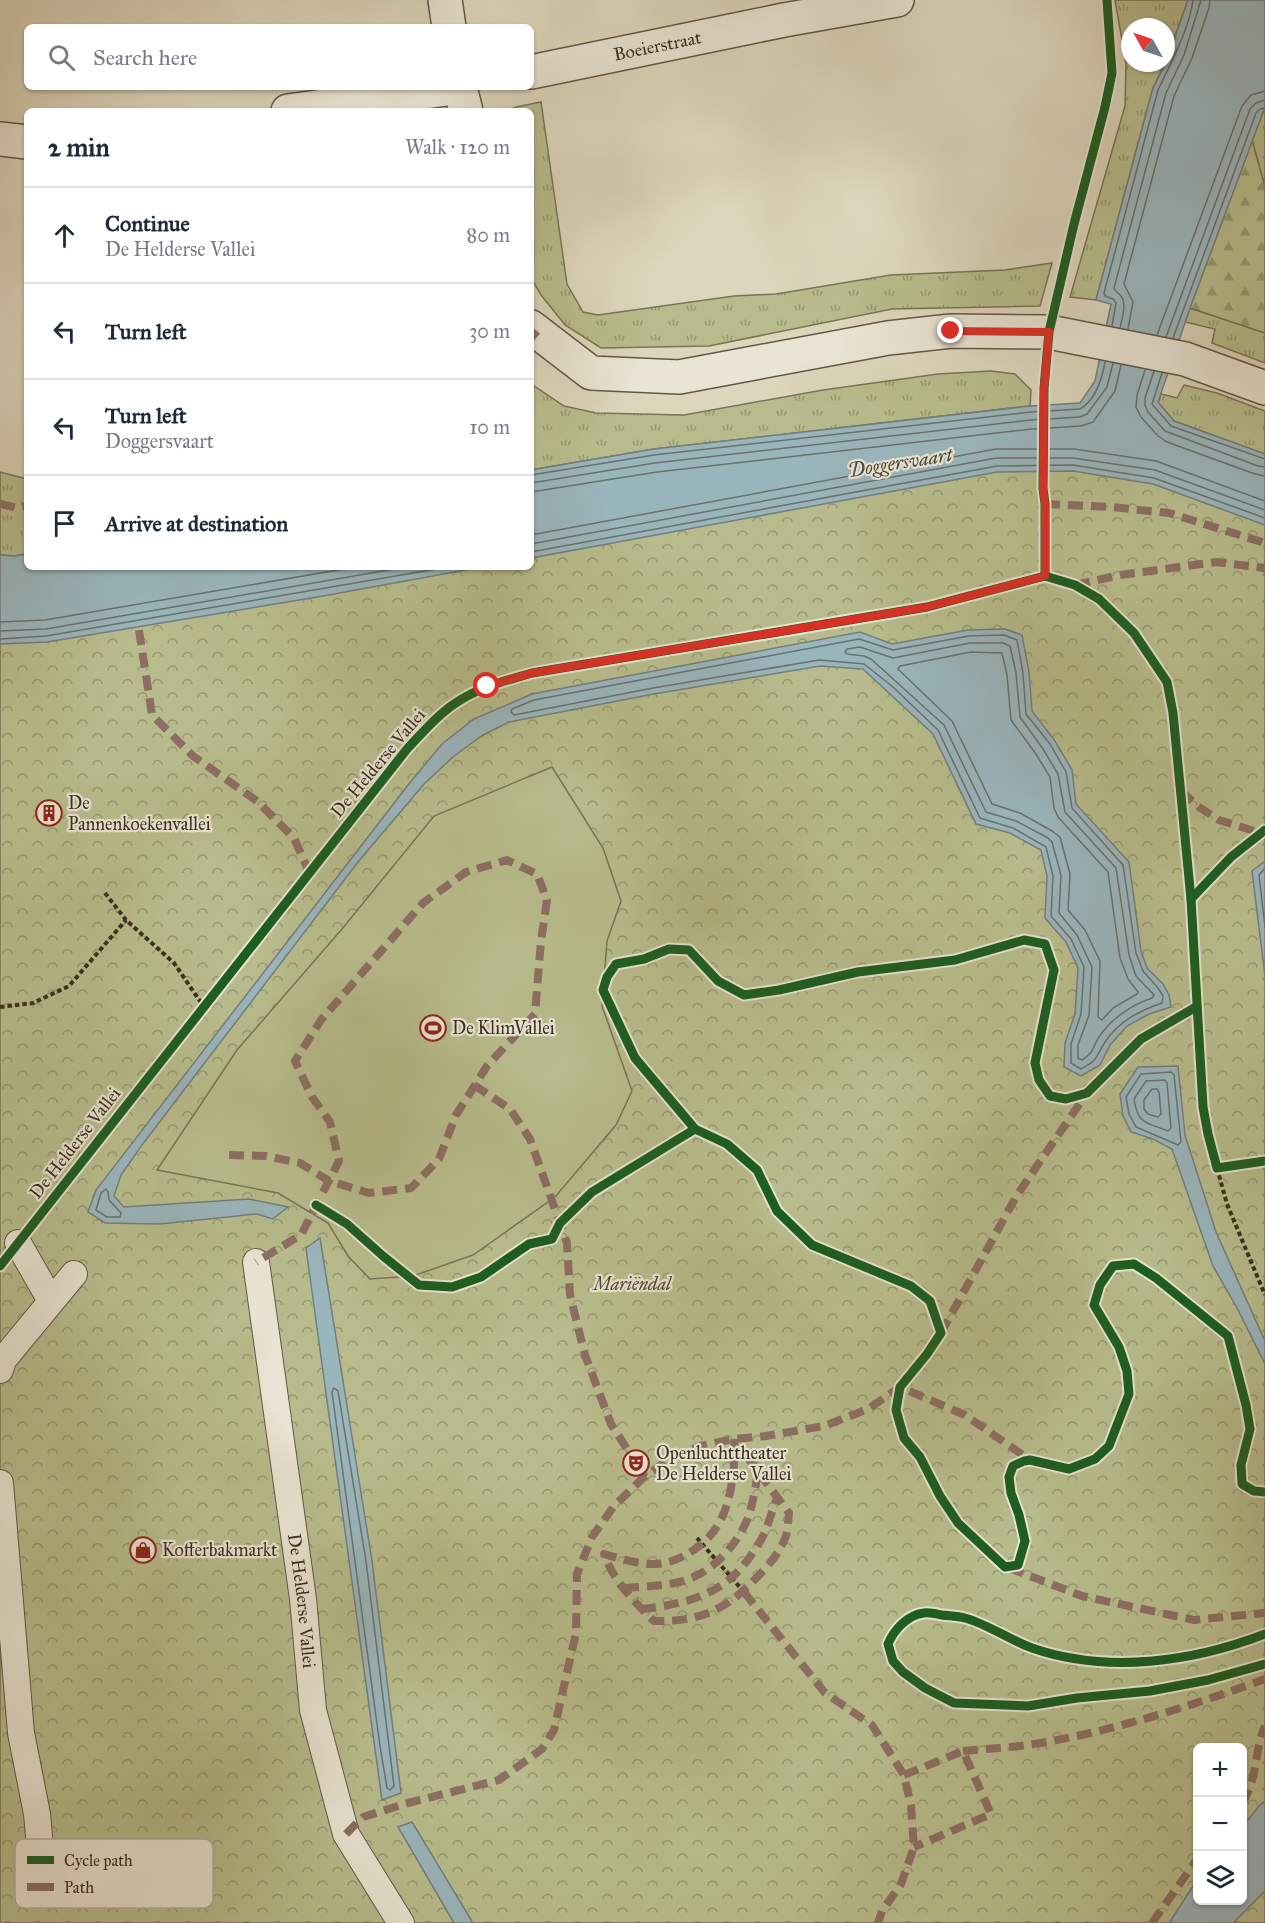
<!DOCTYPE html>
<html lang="en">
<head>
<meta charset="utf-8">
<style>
  :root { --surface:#fff; --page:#f2f2f3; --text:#1f2937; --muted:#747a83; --line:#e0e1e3 }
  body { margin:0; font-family:"IM FELL Great Primer",serif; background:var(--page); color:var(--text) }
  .controls { position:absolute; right:18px; bottom:18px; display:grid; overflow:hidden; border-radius:9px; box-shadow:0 2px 4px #0004 }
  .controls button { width:54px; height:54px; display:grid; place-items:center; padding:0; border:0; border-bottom:2px solid var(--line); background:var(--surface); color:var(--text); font:30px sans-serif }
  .compass { position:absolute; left:1121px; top:18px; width:54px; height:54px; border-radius:50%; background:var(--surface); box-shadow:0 2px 4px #0004; rotate:310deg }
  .stop { position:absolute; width:18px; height:18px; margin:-14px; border:4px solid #d93025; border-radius:50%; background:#fff }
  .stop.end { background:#d93025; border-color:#fff; box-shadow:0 2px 6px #0008 }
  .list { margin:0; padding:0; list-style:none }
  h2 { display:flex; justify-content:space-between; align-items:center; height:78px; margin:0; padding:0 24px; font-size:26px }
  h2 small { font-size:20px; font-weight:400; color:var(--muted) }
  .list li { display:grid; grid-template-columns:39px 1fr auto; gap:18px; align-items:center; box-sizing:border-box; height:96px; padding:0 24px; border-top:2px solid var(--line) }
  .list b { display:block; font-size:22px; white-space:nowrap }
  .list p { margin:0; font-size:20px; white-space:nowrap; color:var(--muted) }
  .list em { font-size:20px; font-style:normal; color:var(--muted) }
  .icon { flex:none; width:33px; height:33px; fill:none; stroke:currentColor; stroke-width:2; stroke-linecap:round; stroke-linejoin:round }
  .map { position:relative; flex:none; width:1265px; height:1923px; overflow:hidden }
  .search { position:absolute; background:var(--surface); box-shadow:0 2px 4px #0004; left:24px; top:24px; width:510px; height:66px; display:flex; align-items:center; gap:15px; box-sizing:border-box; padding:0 21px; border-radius:9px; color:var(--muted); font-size:22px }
  .panel { position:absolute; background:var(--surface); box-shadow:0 2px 4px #0004; left:24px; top:108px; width:510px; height:462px; border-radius:9px }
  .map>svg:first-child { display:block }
  .grass { fill:url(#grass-tufts); stroke:#7a7456; stroke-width:1.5 }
  .forest { fill:url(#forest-firs); stroke:#7a7456; stroke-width:1.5 }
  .park { fill:url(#park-crowns); stroke:#7a7456; stroke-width:1.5; fill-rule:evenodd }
  .pitch { fill:#b8bc8c; stroke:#7a7456; stroke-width:1.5 }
  .water { fill:#9ab6bd; stroke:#747f7e; stroke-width:1.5 }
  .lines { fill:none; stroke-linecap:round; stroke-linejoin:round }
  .shore { stroke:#6a716e; stroke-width:1.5 }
  .service-casing { stroke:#645646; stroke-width:28 }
  .minor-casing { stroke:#645646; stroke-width:36 }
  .tertiary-casing { stroke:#645646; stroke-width:36 }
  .path { stroke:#3b2c1f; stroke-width:4; stroke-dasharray:4.5 3; stroke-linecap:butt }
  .service { stroke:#e9e4d3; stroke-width:26 }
  .minor { stroke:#e9e4d3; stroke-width:33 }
  .tertiary { stroke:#e9e4d3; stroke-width:33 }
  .quiet { stroke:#8d6e63; stroke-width:8; stroke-dasharray:15 8; stroke-linecap:butt }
  .cycleway-casing { stroke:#e9e4d3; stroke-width:13 }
  .cycleway { stroke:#1b5e20; stroke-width:9 }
  .route { stroke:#d93025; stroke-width:8 }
  .labels { text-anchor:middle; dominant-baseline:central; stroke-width:4.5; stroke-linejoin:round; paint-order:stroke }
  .street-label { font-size:18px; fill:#3b2c1f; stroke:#e9e4d3 }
  .poi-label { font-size:18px; fill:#3b2c1f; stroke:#e9e4d3; text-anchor:start }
  .park-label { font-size:18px; font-style:italic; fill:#544935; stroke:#e9e4d3 }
  .water-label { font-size:20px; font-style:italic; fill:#4e483f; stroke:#e9e4d3 }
  .key { fill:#e9e4d3; stroke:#b5ad9d; stroke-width:1.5 }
  .key-label { font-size:16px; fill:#3b2c1f }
</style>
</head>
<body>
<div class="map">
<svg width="1265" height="1923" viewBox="0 0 1265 1923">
  <defs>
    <pattern id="grass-tufts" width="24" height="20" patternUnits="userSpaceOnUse" patternTransform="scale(1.5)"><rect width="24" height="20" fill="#b8bc8c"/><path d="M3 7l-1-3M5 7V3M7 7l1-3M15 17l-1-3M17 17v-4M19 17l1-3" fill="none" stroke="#979972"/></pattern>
    <pattern id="forest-firs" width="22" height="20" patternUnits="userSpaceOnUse" patternTransform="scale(1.5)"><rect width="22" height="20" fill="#b8bc8c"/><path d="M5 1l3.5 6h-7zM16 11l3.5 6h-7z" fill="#979972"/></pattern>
    <pattern id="park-crowns" width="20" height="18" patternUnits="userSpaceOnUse" patternTransform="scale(1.5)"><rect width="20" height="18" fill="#b8bc8c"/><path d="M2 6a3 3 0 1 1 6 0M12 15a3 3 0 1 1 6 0" fill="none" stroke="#979972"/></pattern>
  </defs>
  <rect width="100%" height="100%" fill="#ddd6bc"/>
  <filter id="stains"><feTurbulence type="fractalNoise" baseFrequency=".00333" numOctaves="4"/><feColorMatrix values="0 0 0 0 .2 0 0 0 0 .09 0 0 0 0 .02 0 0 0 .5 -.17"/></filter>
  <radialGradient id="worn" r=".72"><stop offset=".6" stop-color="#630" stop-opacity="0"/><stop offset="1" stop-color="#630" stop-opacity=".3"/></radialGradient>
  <g class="grass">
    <path d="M1115,0H1188L1166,60V27H1130V63H1165L1153,88L1096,300L1070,297L1125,106L1126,63Z"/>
    <path d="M541,102L567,284L583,312L598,315L734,296L776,294L891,275L1005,270L1052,263L1040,306L892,309L709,346L601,348L565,325L541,295L531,278V111H506L516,107Z"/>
    <path d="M1265,107V187L1252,140Z"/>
    <path d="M1190,308L1265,333V363L1212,343L1215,329L1185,322Z"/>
    <path d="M991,371L1015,374L1031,390L1030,406L654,449L531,470V384L564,406L596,413L684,415L823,390L938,374Z"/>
    <path d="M1184,385L1217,393L1265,411V454L1174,421L1158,403L1161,394L1177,398Z"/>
    <path d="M0,472L27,479V554L14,556L0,555Z"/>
  </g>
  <path class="forest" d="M1252,140L1265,187V333L1190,308Z"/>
  <path class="park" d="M1087,449L1265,510V1923H0V598L226,567H531V525ZM1198,1748H1242V1900H1198Z"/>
  <path class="pitch" d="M552,767L603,848L621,901L607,941L602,1006L632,1091L616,1125L555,1197L473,1255L413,1276L370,1279L348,1256L328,1223L278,1193L157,1170L237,1050L342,929L434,816Z"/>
  <g class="water">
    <path d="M1188,0H1265V107L1190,308L1158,402L1174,421L1265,454V525L1153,484L1073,471L997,472L531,558V470L654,449L1030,406L1080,403L1095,381L1111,304L1096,300L1153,88L1166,63Z"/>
    <path d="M27,554V567H482L323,596L47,642L0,644V555L14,556Z"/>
    <path d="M1005,629L1022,635L1029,672L1032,711L1055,741L1072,770L1076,804L1129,862L1141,951L1147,968L1163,984L1169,995L1171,1007L1149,1014L1127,1026L1110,1045L1100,1065L1081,1076L1064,1067L1065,1043L1075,1014L1078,968L1066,942L1045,918L1047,876L1041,850L1010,833L976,824L933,734L863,669L820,666L654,694L509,722L483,735L454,756L424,784L358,862L142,1145L121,1175L114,1196L124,1207L249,1199L288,1207L273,1219L257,1214L160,1224L105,1223L88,1212L96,1190L408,785L442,744L474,719L532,694L860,632L892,644L968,630Z"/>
    <path d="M1264,862H1265V976L1252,871Z"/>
    <path d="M1178,1066L1185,1135L1216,1232L1265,1341V1364L1237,1308L1213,1266L1172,1149L1153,1139L1131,1132L1123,1116L1120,1094L1138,1067Z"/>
    <path d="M320,1238L372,1561L401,1793L382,1800L306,1248Z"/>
    <path d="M1265,1801V1891L1233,1923H1169L1197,1880L1198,1900H1242L1243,1826L1260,1805Z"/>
    <path d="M412,1822L473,1923H454L398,1827Z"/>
  </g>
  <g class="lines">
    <g class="shore">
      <path d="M1112,326L1116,303L1113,299L1105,296L1104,293L1158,90C1170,65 1190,27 1193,0"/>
      <path d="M1120,328C1122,318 1127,304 1121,296C1118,293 1115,291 1114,288L1166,93L1184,55L1201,0"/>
      <path d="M1128,329L1133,302L1124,284L1174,96L1192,58L1209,8L1210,0"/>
      <path d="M1157,335L1242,106L1251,95L1265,91"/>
      <path d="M1166,337L1250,109L1256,103L1265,100"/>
      <path d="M1173,338L1256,113L1260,109L1265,108"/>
      <path d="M1145,370L1137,395L1136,407L1141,417L1158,436L1167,442L1255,474L1265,476"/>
      <path d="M1154,371L1145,398V405L1148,412L1165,431L1258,466L1265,467"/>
      <path d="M1162,373L1152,404L1171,426L1265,459"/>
      <path d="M531,475L654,455L1031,412L1080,409C1096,400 1102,379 1105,362"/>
      <path d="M531,483L655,463L1031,420L1080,417L1087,414L1107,387L1113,363"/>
      <path d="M531,492L657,472L1032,429L1081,426L1093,422L1115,391L1121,365"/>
      <path d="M531,535L996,449H1074L1156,461L1265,501"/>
      <path d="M531,544L996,458H1073L1155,470L1265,510"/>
      <path d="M531,552L997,466L1073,465L1154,478L1265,518"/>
      <path d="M0,622L45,620L356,567"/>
      <path d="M0,631L46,629L406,567"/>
      <path d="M1004,635L1017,640L1023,673L1026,714L1050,744L1066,772L1072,808L1123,865L1136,953L1143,971L1158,988L1163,996L1162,1003C1139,1011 1119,1021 1105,1042C1095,1057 1100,1059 1081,1069L1071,1063V1044L1081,1014L1084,967L1071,939L1051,916L1053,876L1046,847L1013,828L980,818L938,730L893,687L864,664L819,660L653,688L514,715L511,712L512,709L534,700L859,639L893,650L969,636Z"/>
      <path d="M0,639L46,636L448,567"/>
      <path d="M970,643H1003L1010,646L1016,673L1020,717L1043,749L1058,774L1065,812L1116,868L1129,955L1136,976L1154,995L1152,998C1131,1005 1111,1019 1099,1037C1092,1048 1094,1053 1082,1060L1078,1058V1045L1089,1015L1092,967L1077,935L1059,913L1061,875L1052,842L1048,838L1016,821L986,812L944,725L871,659L864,656L847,654L845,652L847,649L860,647L893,658Z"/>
      <path d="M971,652L1002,653L1007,675L1011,720L1036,754L1050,777L1054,808L1058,817L1108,872L1120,958L1128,979L1138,992L1137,994L1113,1008L1102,1020L1098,1017L1100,961L1085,930L1068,910L1070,874L1060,837L1052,831L1020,813L992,804L952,721L898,669L900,666Z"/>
      <path d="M1265,868L1259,875L1265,927"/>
      <path d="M1171,1072L1174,1075L1181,1142L1178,1145L1136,1127L1129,1114L1126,1097L1141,1074Z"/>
      <path d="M1165,1080L1167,1083L1171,1128L1168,1131C1146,1122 1138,1125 1134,1099L1146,1081Z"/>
      <path d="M1152,1089H1157L1159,1092L1161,1114L1158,1117L1148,1114L1144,1109V1100Z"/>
      <path d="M106,1189L108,1192L109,1200L121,1213L120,1217H107L96,1210L101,1193Z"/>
      <path d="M334,1388L338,1391L366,1561L394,1786L390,1790L387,1788L380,1746L332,1392Z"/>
    </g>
    <g class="service-casing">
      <g id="service">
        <path d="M18,1243L51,1301"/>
        <path id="s1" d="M256,1262L303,1599L313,1710L346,1834L401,1923"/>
        <path d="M0,1370L3,1360L74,1274"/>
        <path d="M0,1483L21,1733L37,1814L41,1858"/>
      </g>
    </g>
    <g class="minor-casing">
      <g id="minor">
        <path id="s2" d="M531,72L784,20L897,0"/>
        <path d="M288,111L461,87"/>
        <path d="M0,139L27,142"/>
      </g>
    </g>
    <g class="tertiary-casing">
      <g id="tertiary">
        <path d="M445,0L449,27"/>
        <path d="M460,87L466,111"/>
        <path d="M531,327L591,373L679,377L888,338L951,331L1049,332L1185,359L1265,388"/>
      </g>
    </g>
    <g class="path">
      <path d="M105,893L126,920L174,963L204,1007"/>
      <path d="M0,1007L33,1003L69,986L126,920"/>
      <path d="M1217,1168L1227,1204L1265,1295"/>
      <path d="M697,1538L744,1592"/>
    </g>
    <use href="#service" class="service"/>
    <use href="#minor" class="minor"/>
    <use href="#tertiary" class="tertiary"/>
    <g class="quiet">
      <path d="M531,338L537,331"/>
      <path d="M0,504L17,508L27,506"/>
      <path d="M1045,504L1111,507L1169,513L1265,543"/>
      <path d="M1075,585L1120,575L1216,562L1265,568"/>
      <path d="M139,630L152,715L193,756L257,801L294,838L309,872"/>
      <path d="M1181,791L1199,807L1219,820L1264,834"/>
      <path d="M474,1085L510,1109L530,1139L567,1243L570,1295L585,1355L611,1424L645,1477"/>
      <path d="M229,1155L266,1156L300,1163L329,1181L369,1193L411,1188L439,1159L456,1115L487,1066L535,1014L541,941L547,900L537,874L507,860L466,872L423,903L321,1020L295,1061L312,1097L330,1122L339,1161L301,1235L256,1262"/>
      <path d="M941,1333L1017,1195L1087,1093"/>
      <path d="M734,1439L735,1452L748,1458L789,1513C788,1520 788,1529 786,1536C781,1550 770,1564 760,1574C728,1609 702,1622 654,1621C634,1602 613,1580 604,1554C621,1559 637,1564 654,1564C667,1564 679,1559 689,1553C728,1530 732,1492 735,1452"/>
      <path d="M1009,1568L1082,1596L1194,1620L1265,1613"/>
      <path d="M624,1588C641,1587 658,1586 675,1583C708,1577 735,1549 748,1518C753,1504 755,1488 758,1473"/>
      <path d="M744,1592L825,1693L872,1725L904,1775L911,1806L914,1847L901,1884L882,1911L878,1923"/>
      <path d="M641,1609C689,1604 729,1593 755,1549C759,1543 764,1536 766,1529C770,1519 773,1508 777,1498"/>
      <path d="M963,1751C984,1749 1006,1748 1027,1745C1105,1734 1191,1706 1265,1679"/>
      <path d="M904,1775L963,1751L991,1814L914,1847"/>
      <path d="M1242,1803C1258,1780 1254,1751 1265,1726"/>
      <path d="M346,1834L363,1817L408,1803L499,1780L542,1749L554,1730L576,1633L577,1574L592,1537L614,1506L643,1478L668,1460L700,1446L734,1439L766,1436L824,1426L868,1409L900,1387L965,1415L1030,1460"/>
      <path d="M1152,1923L1198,1858"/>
    </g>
    <g class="cycleway-casing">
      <g id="cycleway">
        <path d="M1045,576L1075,585L1099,599L1134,633L1167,682L1173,713L1191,899L1203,1107L1208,1134L1217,1168L1265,1161"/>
        <path d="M1045,576V504L1043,488L1044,388L1049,332L1074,224L1105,107L1112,73L1107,0"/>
        <path d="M1191,899L1231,857L1265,830"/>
        <path d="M1196,1007L1141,1039L1087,1093L1066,1099L1050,1096L1039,1080L1035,1063L1054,970L1045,944L1024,940L955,960L858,972L779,990L744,995L718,981L689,950L669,949L644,959L616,964L607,977L603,990L635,1058L695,1129L727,1144L757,1170L777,1211L812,1245L911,1286L930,1301L941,1333L927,1354L900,1387L896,1410L904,1438L920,1457L940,1496L958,1523L1005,1567L1018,1565L1025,1541L1019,1515L1011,1493L1009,1477L1013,1466L1024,1461L1030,1460L1069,1469L1095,1459L1109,1446L1129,1394L1127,1371L1119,1347L1094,1305L1100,1285L1113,1266L1134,1264L1156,1278L1228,1336L1246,1405L1250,1429L1241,1465L1242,1484L1254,1491L1265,1492"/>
        <path d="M316,1205L347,1224L383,1256L419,1285L452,1287L481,1277L529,1244L552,1239L560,1223L592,1192L695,1129"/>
        <path d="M0,1266L407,749C424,731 441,711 462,699C483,686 508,680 532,673L927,607L1045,576"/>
        <path d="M1265,1634C1193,1662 1107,1674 1032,1648C1010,1640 987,1624 965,1618C957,1616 949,1616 942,1615C937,1614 929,1612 924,1613C907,1615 894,1630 888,1644L893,1661L903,1672L925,1688L954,1703L980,1704L1028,1706L1077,1698L1150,1691L1208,1680L1265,1664"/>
      </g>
    </g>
    <use href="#cycleway" class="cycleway"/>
  </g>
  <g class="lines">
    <path class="route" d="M487,686L532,673L927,607L1045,576V504L1043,488L1044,388L1049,332L951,331"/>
  </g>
  <defs>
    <g id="building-ring" transform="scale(1.35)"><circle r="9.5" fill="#e9e4d3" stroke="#8f2418" stroke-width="1.5"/><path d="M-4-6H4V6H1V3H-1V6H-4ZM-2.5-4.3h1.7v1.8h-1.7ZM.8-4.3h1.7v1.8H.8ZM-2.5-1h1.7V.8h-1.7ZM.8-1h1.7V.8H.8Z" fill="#8f2418"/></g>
    <g id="stadium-ring" transform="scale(1.35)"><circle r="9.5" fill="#e9e4d3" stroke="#8f2418" stroke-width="1.5"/><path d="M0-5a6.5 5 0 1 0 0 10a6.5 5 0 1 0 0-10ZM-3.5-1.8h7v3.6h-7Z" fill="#8f2418"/></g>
    <g id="theatre-ring" transform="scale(1.35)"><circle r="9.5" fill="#e9e4d3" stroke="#8f2418" stroke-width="1.5"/><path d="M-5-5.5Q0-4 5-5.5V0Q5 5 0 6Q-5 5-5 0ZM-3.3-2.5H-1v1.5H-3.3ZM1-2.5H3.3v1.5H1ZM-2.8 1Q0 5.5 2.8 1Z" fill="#8f2418"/></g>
    <g id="shop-ring" transform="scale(1.35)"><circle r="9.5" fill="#e9e4d3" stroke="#8f2418" stroke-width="1.5"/><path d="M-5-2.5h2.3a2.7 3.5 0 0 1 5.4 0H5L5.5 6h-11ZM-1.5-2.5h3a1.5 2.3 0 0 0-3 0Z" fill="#8f2418"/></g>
  </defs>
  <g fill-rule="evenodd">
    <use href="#building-ring" x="49" y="813"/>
    <use href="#stadium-ring" x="433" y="1028"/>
    <use href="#theatre-ring" x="636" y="1463"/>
    <use href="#shop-ring" x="143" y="1550"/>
  </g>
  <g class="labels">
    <g class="street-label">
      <text stroke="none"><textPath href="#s2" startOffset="129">Boeierstraat</textPath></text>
      <text transform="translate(378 763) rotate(-50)">De Helderse Vallei</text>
      <text transform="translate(75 1143) rotate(-52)">De Helderse Vallei</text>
      <text stroke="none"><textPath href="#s1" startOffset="342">De Helderse Vallei</textPath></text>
    </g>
    <g class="poi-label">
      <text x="68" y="803">De<tspan x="68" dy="21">Pannenkoekenvallei</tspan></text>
      <text x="452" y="1028">De KlimVallei</text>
      <text x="656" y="1453">Openluchttheater<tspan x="656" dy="21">De Helderse Vallei</tspan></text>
      <text x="162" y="1550">Kofferbakmarkt</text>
    </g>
    <g class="park-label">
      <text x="632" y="1284">Mariëndal</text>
    </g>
    <g class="water-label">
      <text transform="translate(900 462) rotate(-9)">Doggersvaart</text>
    </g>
  </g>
  <rect x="15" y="1839" width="198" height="69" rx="9" class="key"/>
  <rect x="27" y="1856" width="27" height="8" fill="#1b5e20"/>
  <rect x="27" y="1883" width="27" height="8" fill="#8d6e63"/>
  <g class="key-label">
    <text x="64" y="1866">Cycle path</text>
    <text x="64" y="1893">Path</text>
  </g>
  <rect width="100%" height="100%" filter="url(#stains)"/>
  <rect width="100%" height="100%" fill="url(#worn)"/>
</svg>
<div class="controls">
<button>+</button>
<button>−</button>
<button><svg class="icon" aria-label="layers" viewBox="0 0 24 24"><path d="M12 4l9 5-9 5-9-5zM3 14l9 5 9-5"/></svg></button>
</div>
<svg class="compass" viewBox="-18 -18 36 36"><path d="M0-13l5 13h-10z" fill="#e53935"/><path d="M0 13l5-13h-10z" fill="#747a83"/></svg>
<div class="stop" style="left:487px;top:686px"></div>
<div class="stop end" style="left:951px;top:331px"></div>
<div class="search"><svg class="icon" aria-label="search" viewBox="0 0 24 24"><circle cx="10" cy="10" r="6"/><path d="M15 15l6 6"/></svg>Search here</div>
<section class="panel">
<h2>2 min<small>Walk · 120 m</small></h2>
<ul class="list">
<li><svg class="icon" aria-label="ahead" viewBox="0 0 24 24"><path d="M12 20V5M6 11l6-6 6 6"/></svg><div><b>Continue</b><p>De Helderse Vallei</p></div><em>80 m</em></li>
<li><svg class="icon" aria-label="left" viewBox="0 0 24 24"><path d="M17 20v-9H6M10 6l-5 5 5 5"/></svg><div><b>Turn left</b></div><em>30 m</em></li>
<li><svg class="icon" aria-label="left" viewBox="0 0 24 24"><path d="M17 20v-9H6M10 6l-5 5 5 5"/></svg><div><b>Turn left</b><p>Doggersvaart</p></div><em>10 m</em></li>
<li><svg class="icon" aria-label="arrive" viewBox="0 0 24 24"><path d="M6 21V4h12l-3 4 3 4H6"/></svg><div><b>Arrive at destination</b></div></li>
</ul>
</section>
</div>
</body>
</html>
